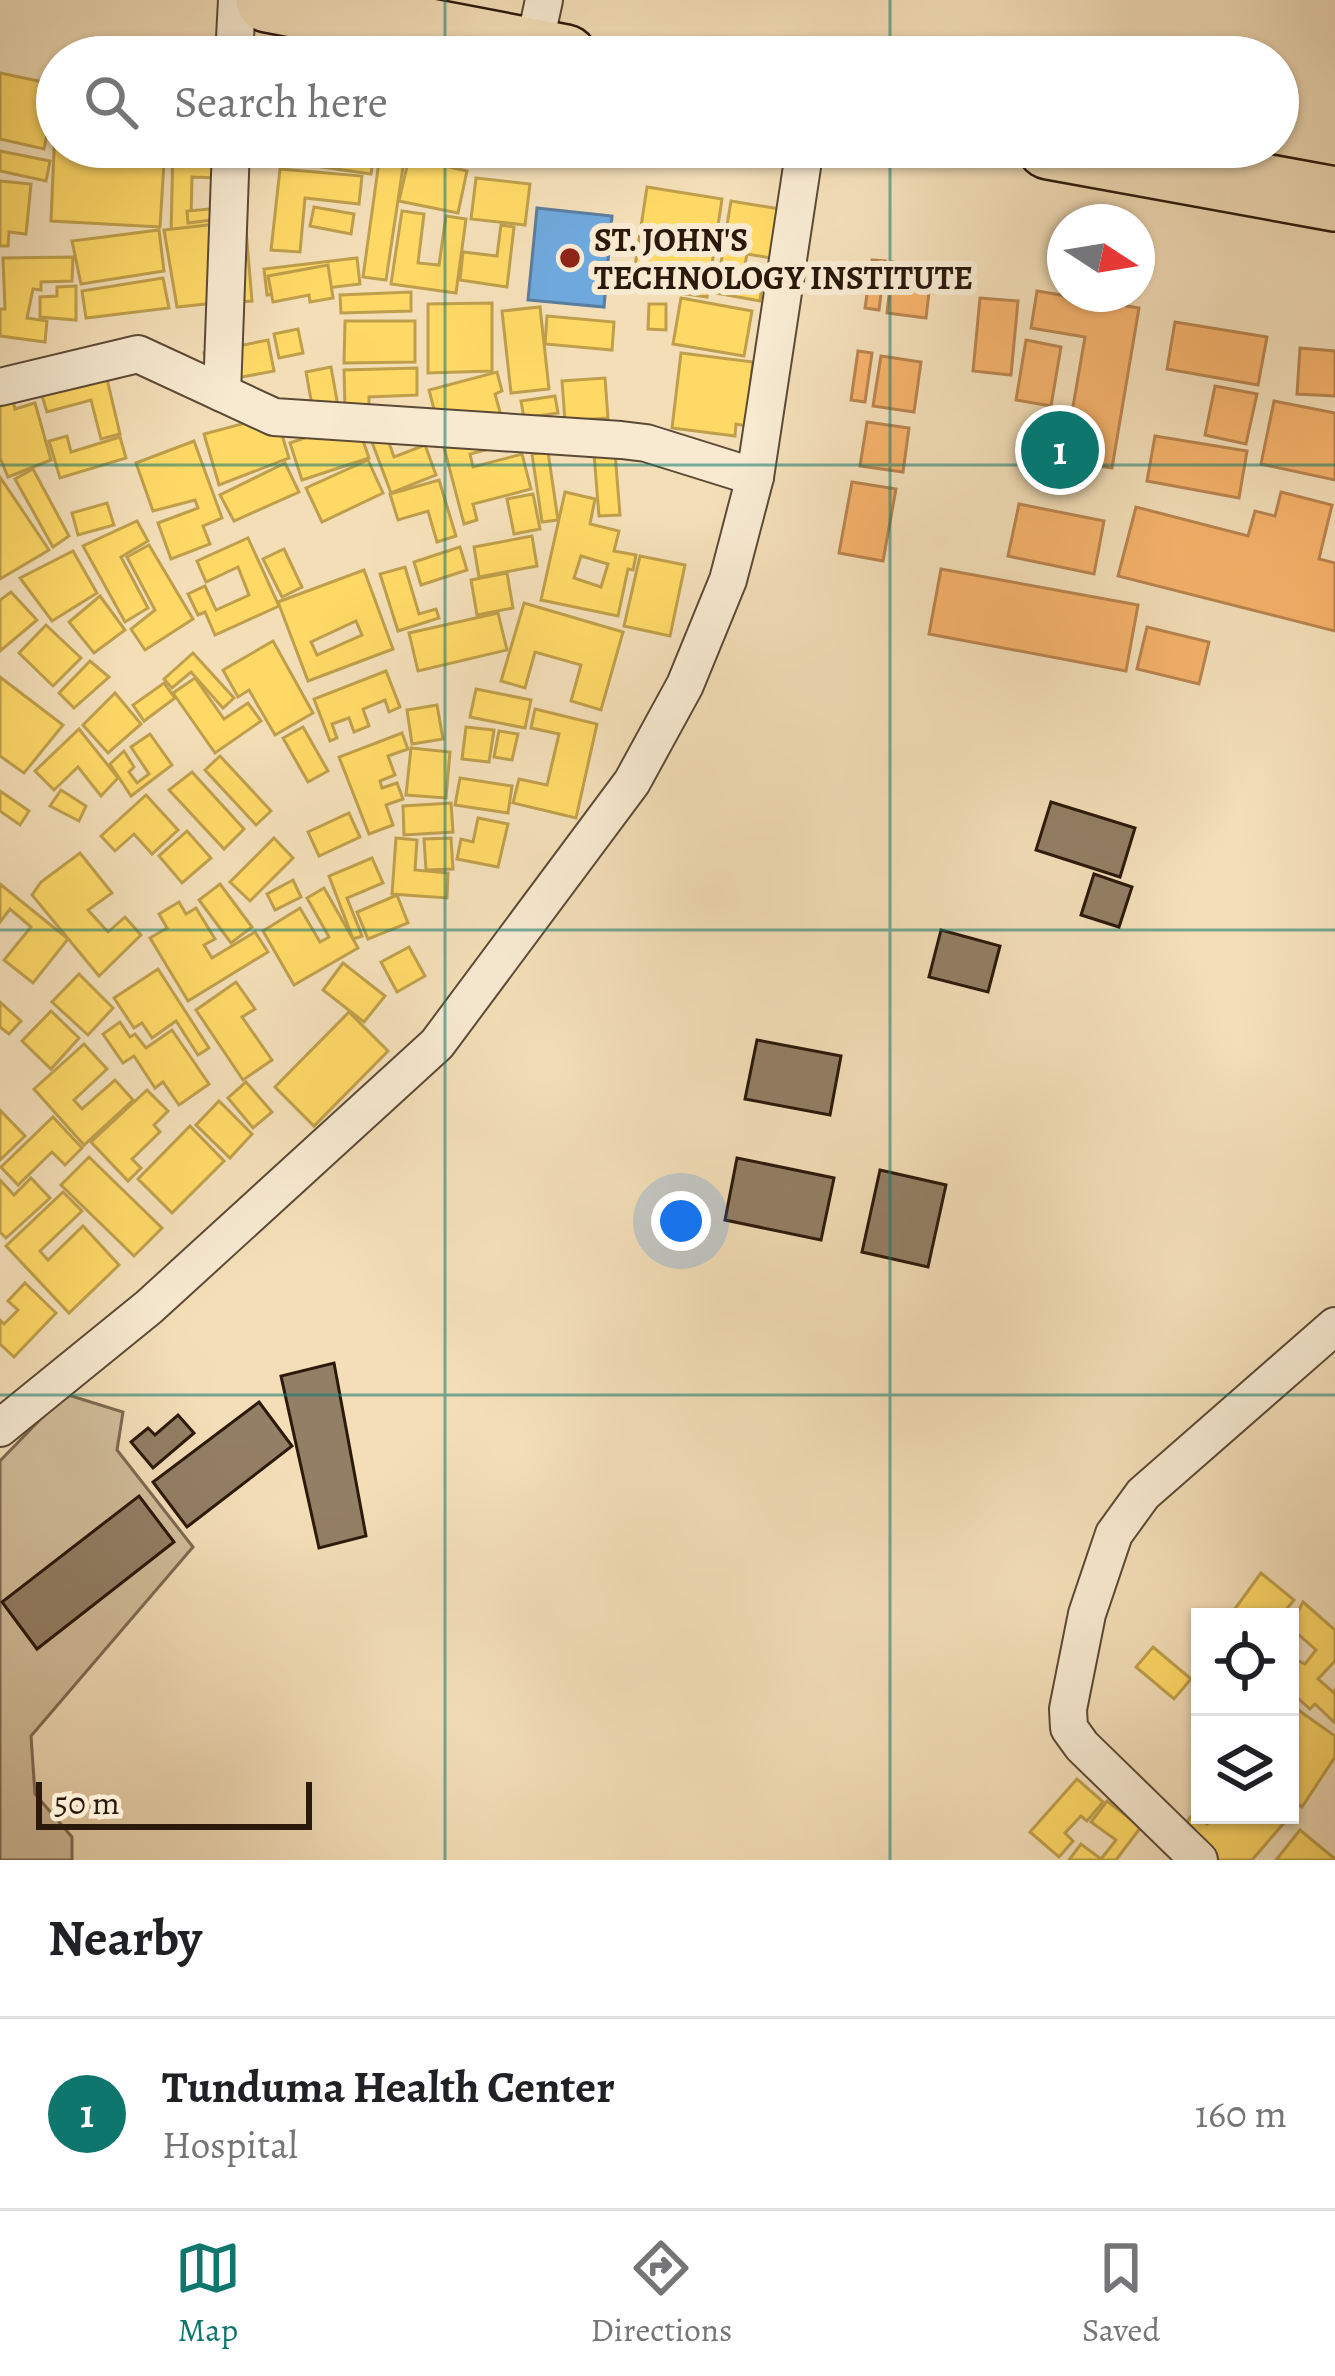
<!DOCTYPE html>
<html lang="en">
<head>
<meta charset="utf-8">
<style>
  :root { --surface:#fff; --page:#f6f6f6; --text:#202124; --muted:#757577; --line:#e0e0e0; --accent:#0f766e }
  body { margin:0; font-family:Alegreya,serif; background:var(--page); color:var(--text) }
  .controls { position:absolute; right:36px; bottom:36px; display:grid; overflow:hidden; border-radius:0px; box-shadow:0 3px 9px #0004 }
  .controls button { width:108px; height:108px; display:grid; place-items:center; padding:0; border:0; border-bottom:3px solid var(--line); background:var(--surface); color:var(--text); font:60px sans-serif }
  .compass { position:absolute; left:1047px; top:204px; width:108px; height:108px; border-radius:50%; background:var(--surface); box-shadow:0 3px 9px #0004; rotate:102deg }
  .scale { position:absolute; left:36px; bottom:30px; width:276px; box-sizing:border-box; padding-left:12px; border:6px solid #2b190b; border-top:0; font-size:33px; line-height:42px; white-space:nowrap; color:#2b190b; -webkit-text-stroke:9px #f7ead1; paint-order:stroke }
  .you { position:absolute; left:681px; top:1221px; width:42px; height:42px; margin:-30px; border:9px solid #fff; border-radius:50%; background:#1a73e8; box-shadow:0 0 0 18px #1a73e833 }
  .badge { display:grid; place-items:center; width:78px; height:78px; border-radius:50%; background:var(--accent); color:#fff; font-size:39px; font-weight:700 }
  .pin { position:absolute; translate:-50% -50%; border:6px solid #fff; box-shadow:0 3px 12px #0006 }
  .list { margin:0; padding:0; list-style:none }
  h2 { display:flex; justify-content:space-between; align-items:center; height:156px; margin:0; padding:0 48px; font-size:51px }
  h2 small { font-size:39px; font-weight:400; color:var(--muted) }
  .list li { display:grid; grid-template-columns:78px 1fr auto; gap:36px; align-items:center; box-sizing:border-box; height:192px; padding:0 48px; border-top:3px solid var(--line) }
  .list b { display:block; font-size:45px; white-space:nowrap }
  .list p { margin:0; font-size:39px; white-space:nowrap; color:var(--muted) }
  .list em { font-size:39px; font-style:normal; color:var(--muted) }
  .icon { flex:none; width:66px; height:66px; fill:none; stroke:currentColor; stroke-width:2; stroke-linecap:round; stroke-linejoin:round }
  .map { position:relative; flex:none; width:1335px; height:1860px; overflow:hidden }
  .search { position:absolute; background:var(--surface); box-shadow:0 3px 9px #0004; left:36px; right:36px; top:36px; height:132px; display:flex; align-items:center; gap:30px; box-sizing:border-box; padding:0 42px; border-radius:66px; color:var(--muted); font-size:45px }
  .sheet { height:348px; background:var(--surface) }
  nav { display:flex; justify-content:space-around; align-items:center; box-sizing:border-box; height:168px; border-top:3px solid var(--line); background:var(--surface); font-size:33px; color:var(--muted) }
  nav a { display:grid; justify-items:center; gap:6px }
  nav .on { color:var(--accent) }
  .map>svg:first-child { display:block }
  .green { fill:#d1bd9b; stroke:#7e6b53; stroke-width:3 }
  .homes { fill:#ffd966; stroke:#bf9f4b; stroke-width:3; fill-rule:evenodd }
  .schools { fill:#6fa8dc; stroke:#5b7d9d; stroke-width:3 }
  .health { fill:#f6b26b; stroke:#b9844e; stroke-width:3 }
  .building { fill:#937f65; stroke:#2b190b; stroke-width:3 }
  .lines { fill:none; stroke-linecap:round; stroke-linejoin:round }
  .street-casing { stroke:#5d4a36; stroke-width:40 }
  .highway-casing { stroke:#2b190b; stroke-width:68 }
  .street { stroke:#f7ead1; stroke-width:36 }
  .highway { stroke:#f3deb8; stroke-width:63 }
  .grid { fill:none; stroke:#0f766e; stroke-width:3; stroke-opacity:0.55 }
  .poi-dot { fill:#8f2418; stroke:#f7ead1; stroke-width:4.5 }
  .labels { text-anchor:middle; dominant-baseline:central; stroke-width:12; stroke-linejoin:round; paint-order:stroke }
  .poi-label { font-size:33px; font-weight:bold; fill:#2b190b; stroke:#f7ead1; text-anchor:start }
</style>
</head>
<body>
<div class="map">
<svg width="1335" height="1860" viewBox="0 0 1335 1860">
  <rect width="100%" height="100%" fill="#f3deb8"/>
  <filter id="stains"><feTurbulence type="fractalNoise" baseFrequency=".00167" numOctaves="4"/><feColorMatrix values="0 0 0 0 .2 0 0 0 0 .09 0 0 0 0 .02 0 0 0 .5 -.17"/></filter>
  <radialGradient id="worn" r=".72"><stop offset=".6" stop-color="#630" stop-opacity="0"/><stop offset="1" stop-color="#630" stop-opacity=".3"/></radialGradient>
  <path class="green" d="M65,1394L123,1412L117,1450L193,1547L31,1736L35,1794L72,1837V1860H0V1461Z"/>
  <g class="homes">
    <path d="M0,73L57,85L44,149L0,139Z"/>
    <path d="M57,82V147H165L160,227L51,221Z"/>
    <path d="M173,147H242L240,235H171ZM192,177L217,178V220H191Z"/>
    <path d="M267,147H375L371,174L266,159Z"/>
    <path d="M381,147H406L386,280L363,277Z"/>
    <path d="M0,151L50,161L46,181L0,171Z"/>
    <path d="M409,158L467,171L458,213L399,201Z"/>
    <path d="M280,169L362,176L359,204L305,198L300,252L271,250Z"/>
    <path d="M476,178L530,184L525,225L471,219Z"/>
    <path d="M0,181L31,184L26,234L9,232L8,246H0Z"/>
    <path d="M647,187L722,199L707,297L632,286Z"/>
    <path d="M731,201L786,210L777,259L747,254L742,281L762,285L760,301L716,293Z"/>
    <path d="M244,206L252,301L227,303L220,219L188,223L187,211Z"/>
    <path d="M314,207L354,214L351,234L310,226Z"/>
    <path d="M402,211L424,214L418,263L439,265L446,216L466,219L456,293L391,284Z"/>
    <path d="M217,224L225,302L177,307L164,230Z"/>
    <path d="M501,225L514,227L507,287L460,280L463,252L497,256Z"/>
    <path d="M159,230L164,271L81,284L72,241Z"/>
    <path d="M73,257L72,281L41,282V290L33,289L27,318L47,321L45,342L0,336V309H5L3,258Z"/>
    <path d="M357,258L360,284L267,295L264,269Z"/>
    <path d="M328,265L333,298L310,302L309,295L273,302L268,276Z"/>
    <path d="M163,278L169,308L86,318L82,291Z"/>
    <path d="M76,286V320L40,317V297L57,296V287Z"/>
    <path d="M411,292V311L341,313L340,295Z"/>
    <path d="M681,298L752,311L744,356L673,344Z"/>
    <path d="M492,303V371L428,373V304Z"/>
    <path d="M649,304H666V330L648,329Z"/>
    <path d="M540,307L549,389L511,393L502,311Z"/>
    <path d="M547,316L614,322L612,350L545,344Z"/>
    <path d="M345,321H415V362L344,363Z"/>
    <path d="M298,329L303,353L279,358L274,334Z"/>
    <path d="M268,340L274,371L210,383L204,353Z"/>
    <path d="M681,353L753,362L746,426L736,424L735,436L672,428Z"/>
    <path d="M102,358L120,434L101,439L91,400L47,412L34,370Z"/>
    <path d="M331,367L338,406L313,411L306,372Z"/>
    <path d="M417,368V395L369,397V408L345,409L344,370Z"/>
    <path d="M497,372L502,391L495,394L505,430L497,447L470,454L473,467L522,454L531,489L473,504L477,520L464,524L429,390Z"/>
    <path d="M605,378L608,418L565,421L562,381Z"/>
    <path d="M7,379L15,409L35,403L51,460L8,477L0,458V381Z"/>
    <path d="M555,396L558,413L524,418L521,401Z"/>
    <path d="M378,412L394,457L425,445L436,475L391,493L363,418Z"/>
    <path d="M276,415L289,458L219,485L204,434Z"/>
    <path d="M356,420L369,458L302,480L290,443Z"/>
    <path d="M67,436L71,452L120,437L126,458L60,478L49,441Z"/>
    <path d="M194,441L222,518L203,526L210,544L171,559L158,523L198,508L195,500L153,511L136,463Z"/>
    <path d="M548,452L558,520L542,522L532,454Z"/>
    <path d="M615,453L620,515L599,516L594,454Z"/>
    <path d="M368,460L383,493L322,522L306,488Z"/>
    <path d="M285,463L299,492L234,521L220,495Z"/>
    <path d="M33,469L69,536L53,547L15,479Z"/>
    <path d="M0,477L49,550L0,579Z"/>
    <path d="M439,480L456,536L437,542L428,511L398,520L390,494Z"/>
    <path d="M565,492L595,499L590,524L619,531L614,551L636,555L633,570L628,569L618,616L541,600ZM581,556L608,564L601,587L574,578Z"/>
    <path d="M533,494L540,529L514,534L507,499Z"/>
    <path d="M107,503L114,525L78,535L72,513Z"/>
    <path d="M137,521L148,541L121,557L148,608L125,622L83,546Z"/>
    <path d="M532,536L537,566L479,577L474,547Z"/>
    <path d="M248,538L279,606L215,635L205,612L198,615L188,594L205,586L216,610L249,595L238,567L206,582L197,561Z"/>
    <path d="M149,545L193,619L145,650L131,629L155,610L127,557Z"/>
    <path d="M460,547L467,570L421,585L414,562Z"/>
    <path d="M284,549L302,587L282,597L263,559Z"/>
    <path d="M73,551L97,593L52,621L20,578Z"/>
    <path d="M640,556L685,565L670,636L624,626Z"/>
    <path d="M405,567L419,614L436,609L439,618L398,631L380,574Z"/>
    <path d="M364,570L393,649L308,681L278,602ZM356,621L362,635L317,655L311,642Z"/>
    <path d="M507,573L513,608L477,615L471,580Z"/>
    <path d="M11,592L37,620L0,651V600Z"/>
    <path d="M100,596L125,630L94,653L69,622Z"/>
    <path d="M524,603L623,632L601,710L571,701L581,665L535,652L525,688L501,681Z"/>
    <path d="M498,613L507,650L418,671L409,633Z"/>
    <path d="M46,625L81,658L53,686L19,653Z"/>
    <path d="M273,641L313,713L275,735L249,690L238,697L223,670Z"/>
    <path d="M193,653L234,698L223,708L191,672L172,688L164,679Z"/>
    <path d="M90,661L109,677L74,708L59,693Z"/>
    <path d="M386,671L400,707L389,712L385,700L363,709L369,726L354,732L349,718L332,724L337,738L330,741L314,699Z"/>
    <path d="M0,677L63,725L24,773L0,756Z"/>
    <path d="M195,678L224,719L248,703L261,721L215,753L173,693Z"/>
    <path d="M164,683L175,698L144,721L133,705Z"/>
    <path d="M476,689L531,700L525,728L470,717Z"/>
    <path d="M115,693L141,724L108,753L83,725Z"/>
    <path d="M437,705L443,739L412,744L407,710Z"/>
    <path d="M535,709L597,724L576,818L513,803L519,779L547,785L559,734L531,728Z"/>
    <path d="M303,727L328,771L308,782L283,738Z"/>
    <path d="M466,727L494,730L489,762L462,759Z"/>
    <path d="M79,729L118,778L101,796L78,767L54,790L35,771Z"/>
    <path d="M499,731L518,734L512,760L494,757Z"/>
    <path d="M402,733L408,749L388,756L395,775L380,781L382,788L397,783L403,799L386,805L393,825L369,834L339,757Z"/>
    <path d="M150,734L172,765L131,796L110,764L124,751L134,767L129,772L137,783L149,774L131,747Z"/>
    <path d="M411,748L450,752L446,798L406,795Z"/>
    <path d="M220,756L271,811L256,825L205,770Z"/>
    <path d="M192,772L244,829L224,849L169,790Z"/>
    <path d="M460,778L512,786L508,813L455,805Z"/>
    <path d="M61,790L86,806L79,821L50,806Z"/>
    <path d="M0,791L29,811L20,825L0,811Z"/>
    <path d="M146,795L178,830L152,854L134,834L115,851L101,836Z"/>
    <path d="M451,803L453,832L404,835L403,806Z"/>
    <path d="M349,813L360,837L319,856L308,832Z"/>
    <path d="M478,818L508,824L498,867L457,859L461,839L473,842Z"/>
    <path d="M187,831L211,858L182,883L159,856Z"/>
    <path d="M274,838L293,858L250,901L230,882Z"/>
    <path d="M396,838L417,840L415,870L448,873L447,898L392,894Z"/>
    <path d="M451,838L453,869L426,870L424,839Z"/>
    <path d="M80,853L112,893L88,910L108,932L125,917L141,935L99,976L32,895L41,882Z"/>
    <path d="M372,858L383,883L347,898L362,936L353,939L329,876Z"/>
    <path d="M293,880L301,897L275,910L267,894Z"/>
    <path d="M0,884L68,939L33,983L4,960L31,927L10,909L0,922Z"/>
    <path d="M220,884L252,927L231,943L199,900Z"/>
    <path d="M324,888L358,948L294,985L263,931L300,908L320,942L329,937L307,898Z"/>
    <path d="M397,895L408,923L368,939L357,912Z"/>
    <path d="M179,902L186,914L196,908L215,939L204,945L212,958L255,932L268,952L188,1001L150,938L167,928L159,914Z"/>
    <path d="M409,947L425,976L397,992L381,962Z"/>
    <path d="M343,963L385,996L364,1022L323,990Z"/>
    <path d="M158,969L209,1048L198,1055L176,1021L152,1038L142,1023L134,1028L114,998Z"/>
    <path d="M79,974L113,1008L88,1035L52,1002Z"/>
    <path d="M236,982L255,1009L242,1017L272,1060L243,1080L196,1010Z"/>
    <path d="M0,1002L21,1021L9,1034L0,1027Z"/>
    <path d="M51,1011L79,1038L51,1069L22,1041Z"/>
    <path d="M349,1012L388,1051L314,1126L275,1087Z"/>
    <path d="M120,1022L130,1037L135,1034L146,1048L172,1030L209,1084L179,1105L163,1082L155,1088L134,1056L123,1063L103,1034Z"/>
    <path d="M84,1044L107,1069L74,1100L82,1109L115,1080L133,1100L84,1145L34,1089Z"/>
    <path d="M246,1082L272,1112L253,1128L228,1098Z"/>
    <path d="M147,1090L168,1111L154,1125L160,1132L132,1159L141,1168L128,1181L91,1142Z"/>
    <path d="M219,1101L252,1134L230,1158L196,1125Z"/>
    <path d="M0,1110L25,1136L0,1160Z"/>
    <path d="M53,1117L82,1148L65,1165L52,1152L18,1185L1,1167Z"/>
    <path d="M190,1126L224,1161L172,1213L138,1179Z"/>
    <path d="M89,1157L162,1228L134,1256L61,1185Z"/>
    <path d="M31,1178L50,1198L6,1238L0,1232V1180L14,1195Z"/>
    <path d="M63,1192L82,1211L40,1251L48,1260L83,1226L119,1265L69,1313L6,1246Z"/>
    <path d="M25,1283L56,1313L14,1357L0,1344V1320L4,1324L18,1310L8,1301Z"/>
    <path d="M1261,1573L1294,1600L1280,1617L1265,1611L1260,1617H1229Z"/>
    <path d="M1303,1602L1335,1630V1661L1318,1679L1333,1692L1335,1690V1723L1315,1704L1310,1709L1290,1691V1676L1295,1669L1290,1657L1305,1664L1316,1650L1290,1627Z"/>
    <path d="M1153,1647L1191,1679L1174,1699L1136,1667Z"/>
    <path d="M1294,1707L1335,1736V1757L1302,1807L1290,1799V1713Z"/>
    <path d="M1077,1779L1103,1802L1087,1821L1081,1816L1065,1833L1073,1841L1059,1857L1030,1832Z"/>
    <path d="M1107,1801L1141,1827L1116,1860H1069L1081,1844L1101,1859L1116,1840L1091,1822Z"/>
    <path d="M1194,1813L1207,1824L1215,1815L1290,1816L1252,1860H1208L1177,1833Z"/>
    <path d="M1300,1830L1335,1859V1860H1276Z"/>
  </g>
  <path class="schools" d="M537,208L612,216L604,307L528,300Z"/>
  <g class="health">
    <path d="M872,260L885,261L879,310L865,308Z"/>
    <path d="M893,262L932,267L926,318L887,313Z"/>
    <path d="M1037,291L1139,308L1112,468L1026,454L1032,418L1070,424L1085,337L1031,328Z"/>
    <path d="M980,298L1018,301L1011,375L973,371Z"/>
    <path d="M1175,322L1267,337L1258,385L1167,369Z"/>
    <path d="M1026,340L1061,347L1051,406L1016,400Z"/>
    <path d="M1300,348L1335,351V396L1297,394Z"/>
    <path d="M858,351L872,353L865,402L851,400Z"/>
    <path d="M881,356L921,362L914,412L873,406Z"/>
    <path d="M1215,386L1257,394L1246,444L1205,435Z"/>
    <path d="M1274,401L1335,413V480L1261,464Z"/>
    <path d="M867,422L909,428L903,472L860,466Z"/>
    <path d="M1155,436L1247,451L1239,498L1147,481Z"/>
    <path d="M852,482L896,489L883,561L839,553Z"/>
    <path d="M1281,492L1332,505L1319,559L1335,563V631L1118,576L1136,507L1248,536L1255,511L1275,516Z"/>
    <path d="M1019,504L1104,521L1094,574L1008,556Z"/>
    <path d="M941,569L1138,605L1126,671L929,634Z"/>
    <path d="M1147,627L1209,642L1199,684L1137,669Z"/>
  </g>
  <g class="building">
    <path d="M1051,802L1135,828L1120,877L1036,850Z"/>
    <path d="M1094,874L1132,887L1119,927L1081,915Z"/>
    <path d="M941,930L1000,946L988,992L929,977Z"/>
    <path d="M757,1040L841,1056L830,1115L745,1099Z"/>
    <path d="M737,1158L834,1178L821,1240L725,1220Z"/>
    <path d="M880,1170L946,1185L928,1267L862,1252Z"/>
    <path d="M334,1363L366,1536L319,1548L281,1376Z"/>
    <path d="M259,1402L292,1446L187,1527L153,1482Z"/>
    <path d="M178,1415L194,1433L153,1468L131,1442L148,1428L155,1435Z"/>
    <path d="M139,1496L174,1542L37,1649L2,1602Z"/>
  </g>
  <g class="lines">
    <g class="street-casing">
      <g id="street">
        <path d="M533,51L544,0"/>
        <path d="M234,57L237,0"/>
        <path d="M0,387L138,354L274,417L621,440L646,443L755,477"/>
        <path d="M222,393L231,147"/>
        <path d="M0,1428L149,1307L437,1044L632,782L685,685L728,580L755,477L805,147"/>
        <path d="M1199,1860L1082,1746L1069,1728L1068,1709L1087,1614L1114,1534L1143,1494L1335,1326"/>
      </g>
    </g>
    <g class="highway-casing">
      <g id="highway">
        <path d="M268,0L565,57"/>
        <path d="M1049,147L1335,199"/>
      </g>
    </g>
    <use href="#street" class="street"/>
    <use href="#highway" class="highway"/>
  </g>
  <path class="grid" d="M445,0V57M890,0V57M445,147V1860M890,147V1860M0,465H1335M0,930H1335M0,1395H1335"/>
  <circle class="poi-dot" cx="570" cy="258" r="12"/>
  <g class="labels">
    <g class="poi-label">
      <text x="594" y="239">ST. JOHN'S<tspan x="594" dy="38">TECHNOLOGY INSTITUTE</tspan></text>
    </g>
  </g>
  <rect width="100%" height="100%" filter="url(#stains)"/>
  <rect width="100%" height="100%" fill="url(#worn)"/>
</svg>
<div class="controls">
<button><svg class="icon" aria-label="locate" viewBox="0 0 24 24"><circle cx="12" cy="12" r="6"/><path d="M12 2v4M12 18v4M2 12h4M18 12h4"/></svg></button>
<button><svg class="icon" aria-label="layers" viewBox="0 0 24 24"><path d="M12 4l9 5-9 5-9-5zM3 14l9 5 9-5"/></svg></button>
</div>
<svg class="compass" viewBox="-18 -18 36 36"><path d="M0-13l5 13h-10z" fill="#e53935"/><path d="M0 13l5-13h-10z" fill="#757577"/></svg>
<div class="scale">50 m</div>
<div class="you"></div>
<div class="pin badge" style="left:1060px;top:450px">1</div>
<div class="search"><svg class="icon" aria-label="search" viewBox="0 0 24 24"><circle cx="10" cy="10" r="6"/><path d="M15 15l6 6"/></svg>Search here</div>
</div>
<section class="sheet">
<h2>Nearby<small></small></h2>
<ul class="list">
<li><span class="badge">1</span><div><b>Tunduma Health Center</b><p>Hospital</p></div><em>160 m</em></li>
</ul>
</section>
<nav>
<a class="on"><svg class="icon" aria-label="map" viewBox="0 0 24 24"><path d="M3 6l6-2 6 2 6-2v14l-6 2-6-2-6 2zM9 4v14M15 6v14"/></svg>Map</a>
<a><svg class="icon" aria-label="directions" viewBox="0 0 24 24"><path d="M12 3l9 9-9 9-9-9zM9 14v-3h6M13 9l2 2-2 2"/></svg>Directions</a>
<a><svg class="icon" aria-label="saved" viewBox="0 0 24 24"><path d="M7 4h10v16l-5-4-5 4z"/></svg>Saved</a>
</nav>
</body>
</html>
